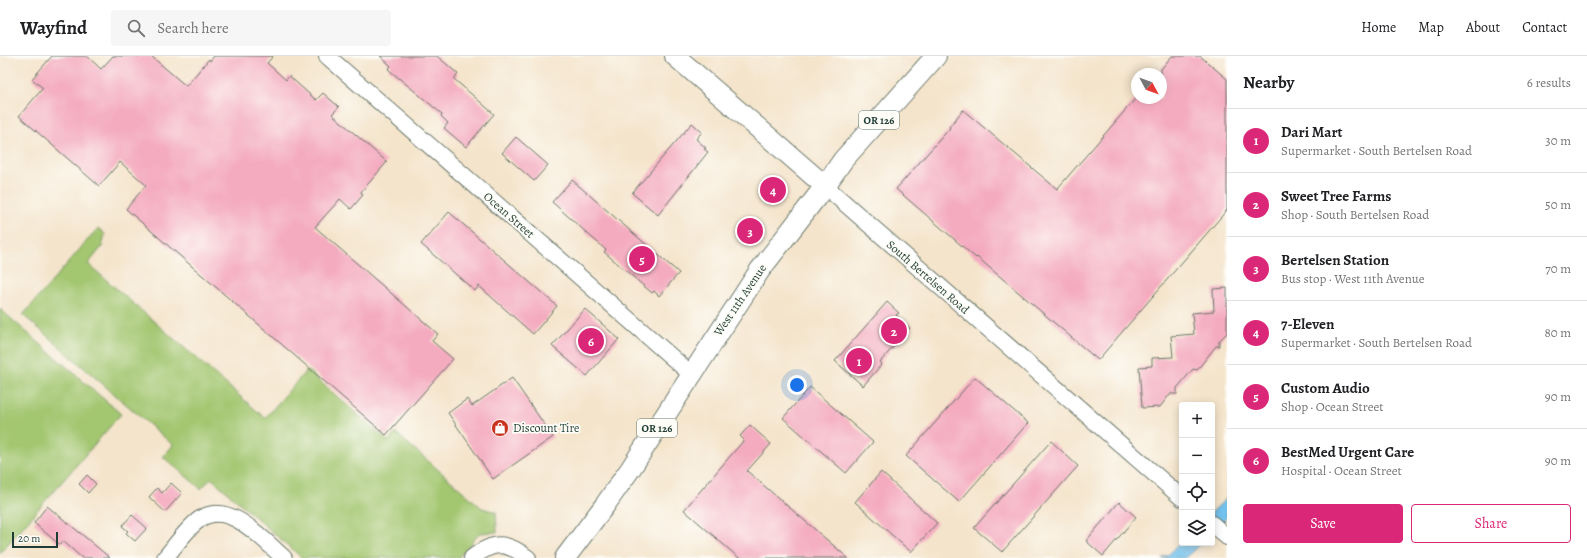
<!DOCTYPE html>
<html lang="en">
<head>
<meta charset="utf-8">
<style>
  :root { --surface:#fff; --page:#f6f6f6; --text:#202124; --muted:#757577; --line:#e0e0e0; --accent:#db2777 }
  body { margin:0; font-family:Alegreya,serif; background:var(--page); color:var(--text) }
  .controls { position:absolute; right:12px; bottom:12px; display:grid; overflow:hidden; border-radius:4px; box-shadow:0 2px 10px #0003 }
  .controls button { width:36px; height:36px; display:grid; place-items:center; padding:0; border:0; border-bottom:1px solid var(--line); background:var(--surface); color:var(--text); font:20px sans-serif }
  .compass { position:absolute; left:1131px; top:12px; width:36px; height:36px; border-radius:50%; background:var(--surface); box-shadow:0 2px 10px #0003; rotate:131deg }
  .scale { position:absolute; left:12px; bottom:10px; width:46px; box-sizing:border-box; padding-left:4px; border:2px solid #1f3d34; border-top:0; font-size:11px; line-height:14px; white-space:nowrap; color:#1f3d34; -webkit-text-stroke:3px #fdfcf7; paint-order:stroke }
  .you { position:absolute; left:797px; top:329px; width:14px; height:14px; margin:-10px; border:3px solid #fff; border-radius:50%; background:#1a73e8; box-shadow:0 0 0 6px #1a73e833 }
  .badge { display:grid; place-items:center; width:26px; height:26px; border-radius:50%; background:var(--accent); color:#fff; font-size:13px; font-weight:700 }
  .pin { position:absolute; translate:-50% -50%; border:2px solid #fff; box-shadow:0 1px 4px #0006 }
  .list { margin:0; padding:0; list-style:none }
  h2 { display:flex; justify-content:space-between; align-items:center; height:52px; margin:0; padding:0 16px; font-size:17px }
  h2 small { font-size:13px; font-weight:400; color:var(--muted) }
  .list li { display:grid; grid-template-columns:26px 1fr auto; gap:12px; align-items:center; box-sizing:border-box; height:64px; padding:0 16px; border-top:1px solid var(--line) }
  .list b { display:block; font-size:15px; white-space:nowrap }
  .list p { margin:0; font-size:13px; white-space:nowrap; color:var(--muted) }
  .list em { font-size:13px; font-style:normal; color:var(--muted) }
  .actions { display:flex; gap:8px; padding:12px 16px }
  .actions a { flex:1; padding:9px 0; border:1px solid var(--accent); border-radius:4px; text-align:center; font-size:14px; color:var(--accent) }
  .actions .main { background:var(--accent); color:#fff }
  .icon { flex:none; width:22px; height:22px; fill:none; stroke:currentColor; stroke-width:2; stroke-linecap:round; stroke-linejoin:round }
  .map { position:relative; flex:none; width:1227px; height:502px; overflow:hidden }
  header { display:flex; align-items:center; gap:24px; box-sizing:border-box; height:56px; padding:0 20px; background:var(--surface); border-bottom:1px solid var(--line) }
  header strong { font-size:19px }
  nav { display:flex; gap:22px; margin-inline-start:auto; font-size:14px }
  .search { width:280px; height:36px; background:var(--page); display:flex; align-items:center; gap:10px; box-sizing:border-box; padding:0 14px; border-radius:4px; color:var(--muted); font-size:15px }
  main { display:flex }
  aside { flex:1; background:var(--surface) }
  .map>svg:first-child { display:block }
  .green { fill:#a3c66f; stroke:#618252 }
  .water { fill:#73c2ee; stroke:#498091 }
  .building { fill:#f4abc0 }
  .lines { fill:none; stroke-linecap:round; stroke-linejoin:round }
  .minor-casing { stroke:#6a7769; stroke-width:18 }
  .major-casing { stroke:#6a7769; stroke-width:22 }
  .minor { stroke:#fff; stroke-width:16 }
  .major { stroke:#fff; stroke-width:20 }
  .labels { text-anchor:middle; dominant-baseline:central; stroke-width:3.5; stroke-linejoin:round; paint-order:stroke }
  .shield { fill:#fdfcf7; stroke:#62766e; stroke-width:1 }
  .shield-label { font-size:11px; font-weight:bold; fill:#1f3d34 }
  .street-label { font-size:12px; fill:#1f3d34; stroke:#fdfcf7 }
  .poi-label { font-size:12px; fill:#1f3d34; stroke:#fdfcf7; text-anchor:start }
</style>
</head>
<body>
<header>
<strong>Wayfind</strong>
<div class="search"><svg class="icon" aria-label="search" viewBox="0 0 24 24"><circle cx="10" cy="10" r="6"/><path d="M15 15l6 6"/></svg>Search here</div>
<nav><a>Home</a><a>Map</a><a>About</a><a>Contact</a></nav>
</header>
<main>
<div class="map">
<svg width="1227" height="502" viewBox="0 0 1227 502">
  <rect width="100%" height="100%" fill="#fdfcf7"/>
  <filter id="ink" filterUnits="userSpaceOnUse"><feTurbulence type="fractalNoise" baseFrequency=".025" numOctaves="2"/><feDisplacementMap in="SourceGraphic" scale="8" xChannelSelector="R" yChannelSelector="G"/><feConvolveMatrix kernelMatrix="1 2 1 2 8 2 1 2 1" color-interpolation-filters="sRGB"/></filter>
  <filter id="wash" filterUnits="userSpaceOnUse"><feTurbulence type="fractalNoise" baseFrequency=".012" numOctaves="4" result="noise"/><feDisplacementMap in="SourceGraphic" scale="16" xChannelSelector="R" yChannelSelector="G"/><feGaussianBlur stdDeviation="0.9" result="paint"/><feColorMatrix in="noise" values="0 0 0 0 0 0 0 0 0 0 0 0 0 0 0 0 0 1.4 0 .05"/><feComposite in="paint" operator="in"/></filter>
  <g filter="url(#wash)">
    <rect width="100%" height="100%" fill="#f4e4cb"/>
    <g class="green">
      <path d="M98,172L105,178L102,191L88,208L265,362L307,314L388,385L396,377L482,452L496,456L497,476L480,477L458,502H302L211,422L201,433L163,401L173,389L23,259Z"/>
      <path d="M0,253L121,358L0,497Z"/>
    </g>
    <g class="water">
      <path d="M1227,442V461L1212,476V456Z"/>
      <path d="M1182,485V487H1201L1185,502H1162L1168,499Z"/>
    </g>
    <g id="blocks">
      <g class="building">
        <path d="M52,0H87L101,13L113,0H151L186,30L209,3L210,5L214,0H273L267,7L286,24L289,20L316,44L323,37L339,51L332,58L387,106L361,136L363,139L351,153L340,143L315,171L438,278L432,285L453,303L386,379L126,153L146,129L120,106L99,130L19,60L43,32L32,23Z"/>
        <path d="M380,0H437L458,18L454,23L494,58L466,91L444,72L448,67L441,60L442,58L388,13L391,10Z"/>
        <path d="M1172,0H1200L1227,23V154L1098,304L977,201L976,202L896,133L950,72L949,71L963,54L1057,133L1136,42H1161V13Z"/>
        <path d="M692,67L702,76L696,83L706,92L704,93L708,96L658,159L632,137Z"/>
        <path d="M516,81L548,109L534,125L502,97Z"/>
        <path d="M572,124L679,217L659,240L654,235L652,237L604,196L606,194L552,146Z"/>
        <path d="M449,156L557,250L533,278L479,230L475,235L421,188Z"/>
        <path d="M1227,232V277L1219,285V290H1216L1197,314L1193,313L1177,332V338H1170L1160,351L1142,352L1139,311L1152,310V302L1173,301L1171,280L1194,278L1192,257L1214,255L1213,233Z"/>
        <path d="M887,246L899,257L896,259L910,272L880,306L882,308L863,330L835,305Z"/>
        <path d="M585,253L619,283L587,320L552,290Z"/>
        <path d="M975,321L1028,367L959,446L906,400Z"/>
        <path d="M512,322L553,381L493,423L448,357L467,343L472,350Z"/>
        <path d="M810,331L873,386L846,417L783,362Z"/>
        <path d="M750,369L771,388L747,415L848,502H739L684,454L744,384L740,380Z"/>
        <path d="M1051,385L1078,410L1002,496L974,472Z"/>
        <path d="M881,416L937,467L911,496L855,446Z"/>
        <path d="M87,419L96,428L88,437L79,428Z"/>
        <path d="M171,427L182,437L165,456L149,441L157,432L162,437Z"/>
        <path d="M1119,446L1136,461L1103,500L1086,485Z"/>
        <path d="M47,450L85,481L110,502H82L63,485L60,489L34,467Z"/>
        <path d="M132,459L147,472L135,485L126,477L128,475L122,470Z"/>
      </g>
    </g>
  </g>
  <g filter="url(#ink)">
    <use href="#blocks" fill-opacity="0" stroke="#6a7769" stroke-width="1"/>
    <g class="lines">
      <g class="minor-casing">
        <g id="minor">
          <path d="M327,0L691,318"/>
          <path d="M825,130L1182,442"/>
          <path d="M1212,468L1227,481"/>
          <path d="M165,502C176,489 187,472 200,463C229,443 264,485 284,502"/>
          <path d="M472,502C493,485 506,485 528,502"/>
        </g>
      </g>
      <g class="major-casing">
        <g id="major">
          <path d="M675,0L825,130"/>
          <path d="M565,502L605,449L631,412L760,214L825,130L843,104L936,0"/>
        </g>
      </g>
      <use href="#minor" class="minor"/>
      <use href="#major" class="major"/>
    </g>
  </g>
  <defs>
    <g id="shop-disc" transform="scale(0.9)"><circle r="9.5" fill="#c8321e" stroke="#fdfcf7"/><path d="M-5-2.5h2.3a2.7 3.5 0 0 1 5.4 0H5L5.5 6h-11ZM-1.5-2.5h3a1.5 2.3 0 0 0-3 0Z" fill="#fff"/></g>
  </defs>
  <g fill-rule="evenodd">
    <use href="#shop-disc" x="500" y="372"/>
  </g>
  <g class="labels">
    <g class="shield">
      <rect x="859" y="55" width="40" height="18" rx="3"/>
      <rect x="637" y="363" width="40" height="18" rx="3"/>
    </g>
    <g class="shield-label">
      <text x="879" y="64">OR 126</text>
      <text x="657" y="372">OR 126</text>
    </g>
    <g class="street-label">
      <text transform="translate(509 159) rotate(41)">Ocean Street</text>
      <text transform="translate(928 221) rotate(41)">South Bertelsen Road</text>
      <text transform="translate(740 244) rotate(-56)">West 11th Avenue</text>
    </g>
    <g class="poi-label">
      <text x="513" y="372">Discount Tire</text>
    </g>
  </g>
</svg>
<div class="controls">
<button>+</button>
<button>−</button>
<button><svg class="icon" aria-label="locate" viewBox="0 0 24 24"><circle cx="12" cy="12" r="6"/><path d="M12 2v4M12 18v4M2 12h4M18 12h4"/></svg></button>
<button><svg class="icon" aria-label="layers" viewBox="0 0 24 24"><path d="M12 4l9 5-9 5-9-5zM3 14l9 5 9-5"/></svg></button>
</div>
<svg class="compass" viewBox="-18 -18 36 36"><path d="M0-13l5 13h-10z" fill="#e53935"/><path d="M0 13l5-13h-10z" fill="#757577"/></svg>
<div class="scale">20 m</div>
<div class="you"></div>
<div class="pin badge" style="left:859px;top:305px">1</div>
<div class="pin badge" style="left:894px;top:275px">2</div>
<div class="pin badge" style="left:750px;top:175px">3</div>
<div class="pin badge" style="left:773px;top:134px">4</div>
<div class="pin badge" style="left:642px;top:203px">5</div>
<div class="pin badge" style="left:591px;top:285px">6</div>
</div>
<aside>
<h2>Nearby<small>6 results</small></h2>
<ul class="list">
<li><span class="badge">1</span><div><b>Dari Mart</b><p>Supermarket · South Bertelsen Road</p></div><em>30 m</em></li>
<li><span class="badge">2</span><div><b>Sweet Tree Farms</b><p>Shop · South Bertelsen Road</p></div><em>50 m</em></li>
<li><span class="badge">3</span><div><b>Bertelsen Station</b><p>Bus stop · West 11th Avenue</p></div><em>70 m</em></li>
<li><span class="badge">4</span><div><b>7-Eleven</b><p>Supermarket · South Bertelsen Road</p></div><em>80 m</em></li>
<li><span class="badge">5</span><div><b>Custom Audio</b><p>Shop · Ocean Street</p></div><em>90 m</em></li>
<li><span class="badge">6</span><div><b>BestMed Urgent Care</b><p>Hospital · Ocean Street</p></div><em>90 m</em></li>
</ul>
<div class="actions"><a class="main">Save</a><a>Share</a></div>
</aside>
</main>
</body>
</html>
